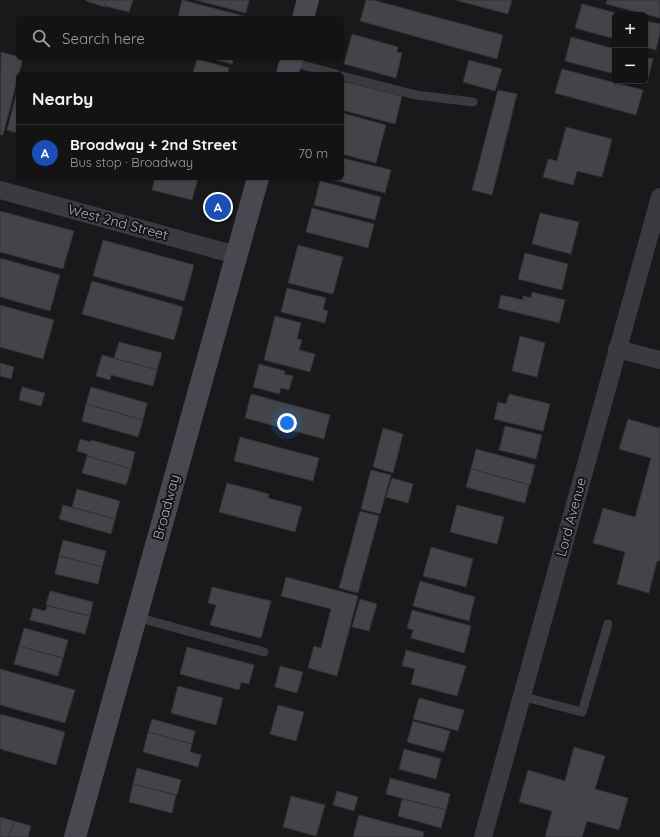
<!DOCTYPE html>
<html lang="en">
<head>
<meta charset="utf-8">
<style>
  :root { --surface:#131314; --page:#202022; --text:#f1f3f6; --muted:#9d9ea0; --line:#323234; --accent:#ea580c }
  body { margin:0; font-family:Quicksand,sans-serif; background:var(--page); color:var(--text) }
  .controls { position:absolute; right:12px; top:12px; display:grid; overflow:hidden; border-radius:6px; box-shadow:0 1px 3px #0004 }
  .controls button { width:36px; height:36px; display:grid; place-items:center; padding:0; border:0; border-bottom:1px solid var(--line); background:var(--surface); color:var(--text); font:20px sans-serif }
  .you { position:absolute; left:287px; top:423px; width:14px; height:14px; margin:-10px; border:3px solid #fff; border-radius:50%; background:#1a73e8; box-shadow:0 0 0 6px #1a73e833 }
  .badge { display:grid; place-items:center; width:26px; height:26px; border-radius:50%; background:var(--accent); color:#fff; font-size:13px; font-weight:700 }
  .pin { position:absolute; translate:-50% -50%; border:2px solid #fff; box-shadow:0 1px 4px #0006 }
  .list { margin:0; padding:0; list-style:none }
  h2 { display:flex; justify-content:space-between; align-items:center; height:52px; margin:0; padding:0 16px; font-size:17px }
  h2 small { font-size:13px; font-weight:400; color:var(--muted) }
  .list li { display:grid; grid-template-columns:26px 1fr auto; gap:12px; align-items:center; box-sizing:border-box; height:56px; padding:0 16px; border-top:1px solid var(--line) }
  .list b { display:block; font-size:15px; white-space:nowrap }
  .list p { margin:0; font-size:13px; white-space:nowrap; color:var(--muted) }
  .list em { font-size:13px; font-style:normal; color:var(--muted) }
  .icon { flex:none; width:22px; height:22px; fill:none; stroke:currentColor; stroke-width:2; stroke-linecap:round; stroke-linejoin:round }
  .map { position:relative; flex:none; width:660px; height:837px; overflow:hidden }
  .search { position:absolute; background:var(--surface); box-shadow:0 1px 3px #0004; left:16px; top:16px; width:328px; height:44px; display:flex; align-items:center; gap:10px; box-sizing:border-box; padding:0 14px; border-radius:6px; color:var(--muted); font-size:15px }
  .panel { position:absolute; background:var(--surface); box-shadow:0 1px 3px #0004; left:16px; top:72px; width:328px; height:108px; border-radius:6px }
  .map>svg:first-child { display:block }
  .building { fill:#434448; stroke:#333337 }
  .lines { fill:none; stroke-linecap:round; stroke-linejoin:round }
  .lane { stroke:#3a3a40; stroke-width:9 }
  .street { stroke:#3a3a40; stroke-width:18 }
  .secondary { stroke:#484950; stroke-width:22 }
  .labels { text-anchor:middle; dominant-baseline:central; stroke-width:4; stroke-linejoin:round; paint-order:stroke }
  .street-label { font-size:14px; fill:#acafba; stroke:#141416 }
</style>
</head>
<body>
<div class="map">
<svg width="660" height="837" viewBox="0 0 660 837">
  <rect width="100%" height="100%" fill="#19191b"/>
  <g class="building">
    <path d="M86,0H106L105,7L86,1Z"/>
    <path d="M106,0H133L129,12L105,6Z"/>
    <path d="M182,0L244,16V18H178Z"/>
    <path d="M195,0H249L246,13Z"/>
    <path d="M366,0H373L503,35L497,59L360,21Z"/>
    <path d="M455,0H512L508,14Z"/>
    <path d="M607,0H660V18L606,4Z"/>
    <path d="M582,4L624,15H615V39L575,28Z"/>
    <path d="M645,21L660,24V33L656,50L645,47Z"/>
    <path d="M352,34L398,47L397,52L402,53L396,78L344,64Z"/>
    <path d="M571,37L615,49V74L565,61Z"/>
    <path d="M1,52L23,58L3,135H0Z"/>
    <path d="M645,57L653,59L647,83L641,81H645Z"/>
    <path d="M209,58H234L232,64Z"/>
    <path d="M197,59L229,68L228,74L193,73Z"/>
    <path d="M469,60L502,69L495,91L463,82Z"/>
    <path d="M562,69L643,90L636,115L555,93Z"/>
    <path d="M342,81L402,96L395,124L342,110Z"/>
    <path d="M18,88V133L7,130Z"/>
    <path d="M498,90L517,94L492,195L472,190Z"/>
    <path d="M342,113L386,125L376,163L342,154Z"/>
    <path d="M566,127L612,139L602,177L577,171L573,185L543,177L548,159L557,161Z"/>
    <path d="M342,158L391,170L385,193L326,178H342Z"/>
    <path d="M155,178H198L192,200L152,190Z"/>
    <path d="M320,181L381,197L375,220L314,205Z"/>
    <path d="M312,208L374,224L368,248L306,232Z"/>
    <path d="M0,211L74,231L63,269L0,252Z"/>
    <path d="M540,213L579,222L571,254L532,244Z"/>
    <path d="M103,240L194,265L184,301L93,276Z"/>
    <path d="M298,245L343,257L333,294L288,283Z"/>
    <path d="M525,253L568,264L562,290L518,279Z"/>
    <path d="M0,258L60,275L50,311L0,297Z"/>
    <path d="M92,281L183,307L174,340L82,314Z"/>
    <path d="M287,288L326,298L323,309L328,311L325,323L281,312Z"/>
    <path d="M532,292L565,300L559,323L498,308L501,295L523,300V296L531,298Z"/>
    <path d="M0,305L54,320L43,359L0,347Z"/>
    <path d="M275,316L301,323L297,339L302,340L299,350L315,354L310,372L264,360Z"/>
    <path d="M520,336L545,343L537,377L512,371Z"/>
    <path d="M119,342L162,353L157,370L114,358Z"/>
    <path d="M102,355L157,370L153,386L111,375L110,380L96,376Z"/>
    <path d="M0,363L14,367L11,379L0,376Z"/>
    <path d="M259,364L285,371L284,374L293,376L289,390L281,388L279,394L253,387Z"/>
    <path d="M22,387L45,393L41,406L19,400Z"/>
    <path d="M91,387L147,403L143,420L86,404Z"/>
    <path d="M251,394L330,415L324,439L245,418Z"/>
    <path d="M509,394L550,404L543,431L494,419L498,402L506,404Z"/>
    <path d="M86,404L143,420L138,437L82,421Z"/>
    <path d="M628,419L659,428L660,426V561H657L649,593L617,584L625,552L593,543L603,508L635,517L651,458L619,449Z"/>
    <path d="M505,426L542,435L536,459L499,450Z"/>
    <path d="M383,428L403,434L393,473L373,467Z"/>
    <path d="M240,437L319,458L313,481L234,461Z"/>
    <path d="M80,439L91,442V440L135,452L131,469L87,456V454L77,451Z"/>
    <path d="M476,449L535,465L530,485L471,469Z"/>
    <path d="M87,456L131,469L126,485L82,473Z"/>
    <path d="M471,469L529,485L525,503L466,487Z"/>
    <path d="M371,470L391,475L380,514L361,509Z"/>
    <path d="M392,478L413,484L408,503L386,497Z"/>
    <path d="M227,483L269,494L268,498L302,507L295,532L219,512Z"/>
    <path d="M77,489L120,501L115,519L72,507Z"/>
    <path d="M63,505L115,519L111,534L59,519Z"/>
    <path d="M457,505L504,517L497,544L450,532Z"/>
    <path d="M360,511L379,516L358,593L339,588Z"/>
    <path d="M63,540L106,551L102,567L59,556Z"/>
    <path d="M431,547L473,559L466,587L423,576Z"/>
    <path d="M59,556L102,567L98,584L55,574Z"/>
    <path d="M286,577L358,596L337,676L308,668L314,646L321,648L331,609L281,596Z"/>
    <path d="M420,581L475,597L469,621L413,606Z"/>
    <path d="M212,587L271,601L261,638L210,625L216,605L208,603Z"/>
    <path d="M50,591L93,602L90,616L46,605Z"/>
    <path d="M360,599L377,604L369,631L352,627Z"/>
    <path d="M47,606L90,616L85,634L30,620L33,608L45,611Z"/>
    <path d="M412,610L471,626L464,653L411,638L413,630L407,628Z"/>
    <path d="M24,628L68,640L63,658L19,646Z"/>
    <path d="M19,646L63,658L58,676L14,664Z"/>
    <path d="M187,647L254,665L249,684L241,682L239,690L180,674Z"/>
    <path d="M406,650L466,666L457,696L411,684L415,669L402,666Z"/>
    <path d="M280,666L303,672L297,693L275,687Z"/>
    <path d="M0,669L75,690L65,723L0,705Z"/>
    <path d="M178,686L223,698L216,725L171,713Z"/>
    <path d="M419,698L464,710L458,731L413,719Z"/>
    <path d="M278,705L304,712L296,741L270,734Z"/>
    <path d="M0,714L65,732L56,765L0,749Z"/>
    <path d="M152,719L195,731L192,744L148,732Z"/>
    <path d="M413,721L450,731L444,752L407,742Z"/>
    <path d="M148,732L192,744L190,752L201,755L198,767L143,752Z"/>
    <path d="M574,747L605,756L595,789L628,798L619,830L587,821L582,837H545L552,811L519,802L528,770L565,781Z"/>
    <path d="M404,749L441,759L436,779L399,769Z"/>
    <path d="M137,768L181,780L177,795L133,784Z"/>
    <path d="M390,778L450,794L446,810L386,794Z"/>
    <path d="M133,784L176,795L172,813L129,802Z"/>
    <path d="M337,791L358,797L354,811L333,805Z"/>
    <path d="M291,796L325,805L316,836L283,827Z"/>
    <path d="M402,799L446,810L441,828L398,816Z"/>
    <path d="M359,815L424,832L423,837H353Z"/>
    <path d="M0,817L14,821L9,837H0Z"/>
    <path d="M14,821L31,826L28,837H9Z"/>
  </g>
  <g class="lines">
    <g class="lane">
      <path d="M291,62L336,74"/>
      <path d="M342,76L416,95L473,102"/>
      <path d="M136,617L264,652"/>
      <path d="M521,696L582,712L608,624"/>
    </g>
    <g class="street">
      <path d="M0,190L236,255"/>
      <path d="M617,349L660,360"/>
      <path d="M483,837L660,197"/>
    </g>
    <g class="secondary">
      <path d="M303,18L308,0"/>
      <path d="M287,74L292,58"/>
      <path d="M75,837L258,178"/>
    </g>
  </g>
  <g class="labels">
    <g class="street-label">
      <text transform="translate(118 222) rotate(15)">West 2nd Street</text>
      <text transform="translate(166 507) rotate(-75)">Broadway</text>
      <text transform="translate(571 517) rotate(-75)">Lord Avenue</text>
    </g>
  </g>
</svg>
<div class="controls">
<button>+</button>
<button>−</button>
</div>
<div class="you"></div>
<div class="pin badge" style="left:218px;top:207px;background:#1a4fb4">A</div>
<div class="search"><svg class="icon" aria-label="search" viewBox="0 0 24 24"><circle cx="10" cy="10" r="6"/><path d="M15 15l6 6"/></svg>Search here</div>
<section class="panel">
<h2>Nearby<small></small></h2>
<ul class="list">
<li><span class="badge" style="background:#1a4fb4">A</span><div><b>Broadway + 2nd Street</b><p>Bus stop · Broadway</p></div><em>70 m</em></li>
</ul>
</section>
</div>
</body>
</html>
